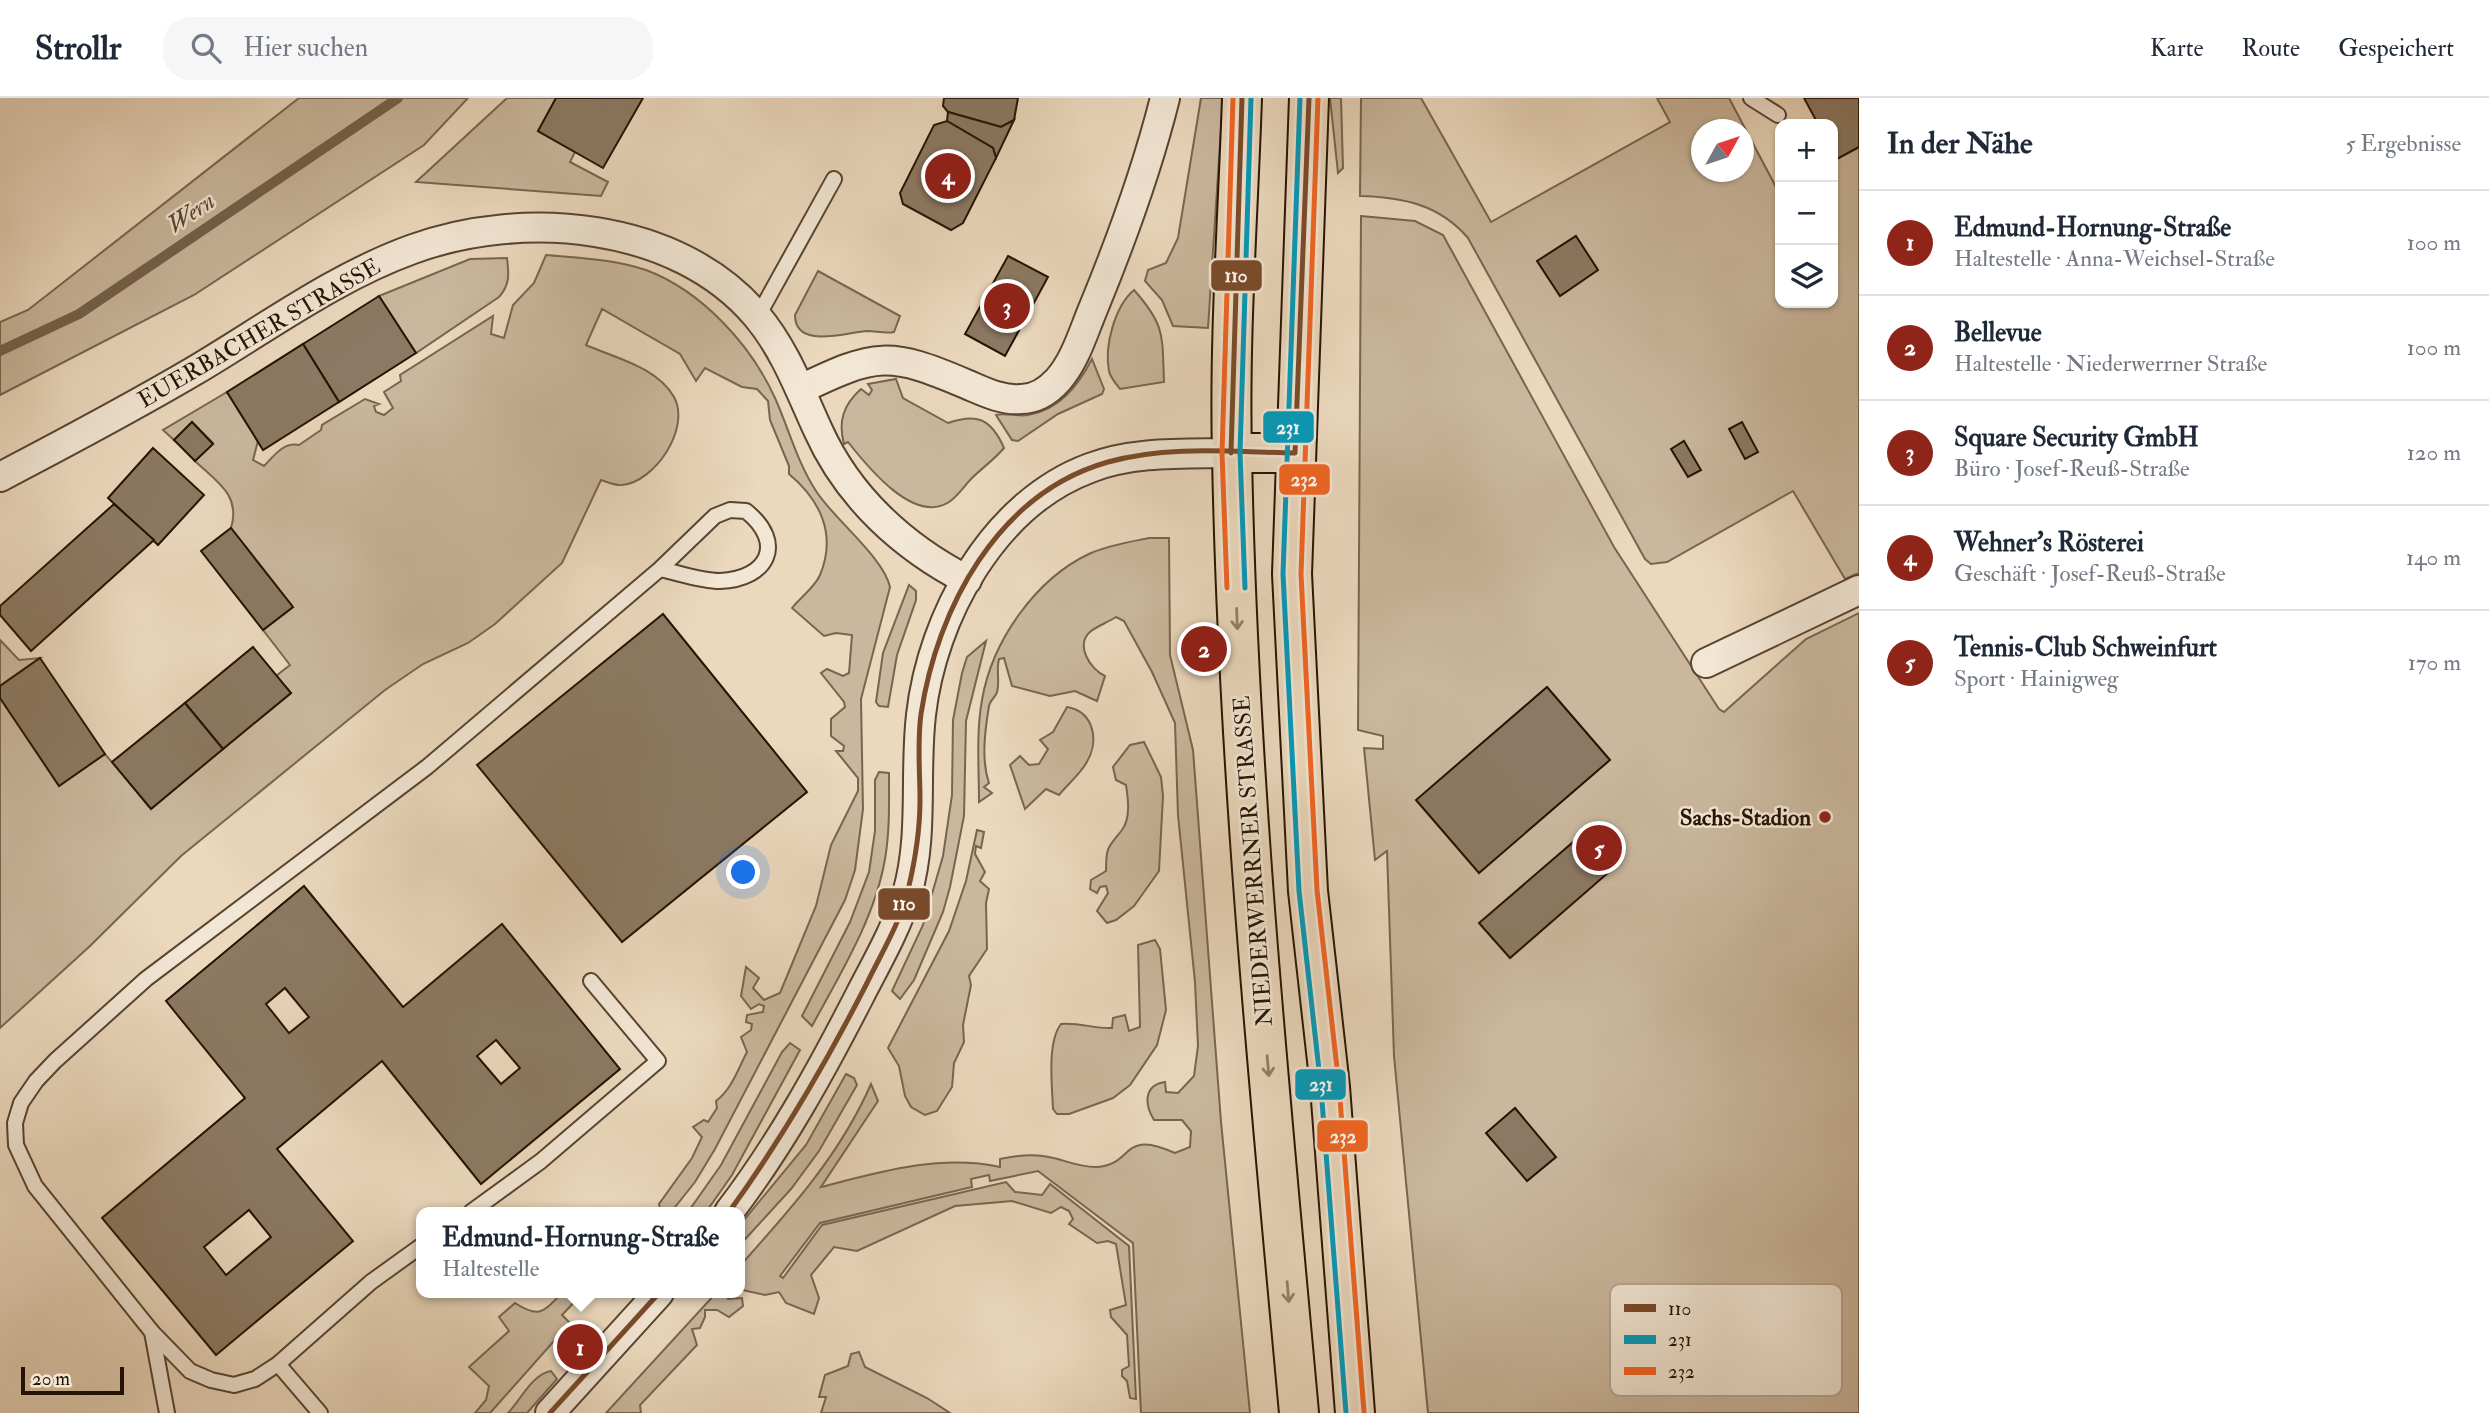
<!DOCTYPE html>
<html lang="de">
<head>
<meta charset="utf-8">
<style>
  :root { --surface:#fff; --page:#f6f6f7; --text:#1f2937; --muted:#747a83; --line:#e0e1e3; --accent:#8f2418 }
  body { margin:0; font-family:"IM FELL Double Pica",serif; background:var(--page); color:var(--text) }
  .controls { position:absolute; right:21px; top:21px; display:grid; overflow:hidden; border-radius:14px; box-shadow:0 2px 5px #0004 }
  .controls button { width:63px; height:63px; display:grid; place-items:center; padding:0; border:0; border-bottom:2px solid var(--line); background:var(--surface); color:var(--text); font:35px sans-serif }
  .compass { position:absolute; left:1691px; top:21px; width:63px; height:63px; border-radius:50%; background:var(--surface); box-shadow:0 2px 5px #0004; rotate:50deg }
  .scale { position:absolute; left:21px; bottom:18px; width:103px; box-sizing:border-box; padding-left:7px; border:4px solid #261302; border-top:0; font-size:19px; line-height:24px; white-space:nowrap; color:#261302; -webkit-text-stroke:5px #f2e6d4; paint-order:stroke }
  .you { position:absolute; left:744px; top:775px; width:24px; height:24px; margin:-18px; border:5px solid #fff; border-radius:50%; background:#1a73e8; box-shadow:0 0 0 10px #1a73e833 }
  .badge { display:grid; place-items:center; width:46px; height:46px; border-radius:50%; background:var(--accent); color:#fff; font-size:23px; font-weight:700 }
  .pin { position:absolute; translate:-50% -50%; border:4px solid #fff; box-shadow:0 2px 7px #0006 }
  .popup { position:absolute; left:416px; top:1109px; width:329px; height:91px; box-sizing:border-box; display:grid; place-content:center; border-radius:14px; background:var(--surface); filter:drop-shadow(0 2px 5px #0005); font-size:23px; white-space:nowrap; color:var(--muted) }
  .popup b { font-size:26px; color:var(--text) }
  .popup::after { content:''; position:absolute; left:50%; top:100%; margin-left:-14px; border:14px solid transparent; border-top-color:var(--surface) }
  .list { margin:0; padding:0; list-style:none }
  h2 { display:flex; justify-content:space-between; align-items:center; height:91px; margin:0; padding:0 28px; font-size:30px }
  h2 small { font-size:23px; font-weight:400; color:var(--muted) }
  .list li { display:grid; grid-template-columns:46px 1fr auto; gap:21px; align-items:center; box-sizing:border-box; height:105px; padding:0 28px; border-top:2px solid var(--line) }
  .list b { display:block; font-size:26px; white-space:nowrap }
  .list p { margin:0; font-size:23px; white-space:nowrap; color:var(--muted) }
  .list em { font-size:23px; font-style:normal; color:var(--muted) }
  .icon { flex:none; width:38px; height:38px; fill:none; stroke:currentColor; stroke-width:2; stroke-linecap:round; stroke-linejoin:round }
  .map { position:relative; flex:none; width:1859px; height:1315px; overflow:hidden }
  header { display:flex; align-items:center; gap:42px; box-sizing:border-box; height:98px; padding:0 35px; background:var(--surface); border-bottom:2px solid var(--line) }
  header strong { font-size:33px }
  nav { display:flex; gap:38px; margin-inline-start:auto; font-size:24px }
  .search { width:490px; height:63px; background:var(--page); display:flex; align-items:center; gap:18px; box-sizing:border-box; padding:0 24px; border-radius:28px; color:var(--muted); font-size:26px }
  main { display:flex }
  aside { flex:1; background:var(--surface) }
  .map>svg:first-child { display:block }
  .green { fill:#cab79d; stroke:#786550; stroke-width:2; fill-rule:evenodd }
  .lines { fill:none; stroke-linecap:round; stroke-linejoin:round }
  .stream { stroke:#74614c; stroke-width:10 }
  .building { fill:#8c7963; stroke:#261302; stroke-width:2; fill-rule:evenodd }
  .service-casing { stroke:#574431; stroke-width:18 }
  .minor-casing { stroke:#574431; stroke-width:32 }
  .primary-casing { stroke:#261302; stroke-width:42 }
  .service { stroke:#f2e6d4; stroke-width:14 }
  .minor { stroke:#f2e6d4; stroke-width:28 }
  .primary { stroke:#ebd8bd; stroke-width:38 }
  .bus-1-casing { stroke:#f2e6d4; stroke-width:10 }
  .bus-2-casing { stroke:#f2e6d4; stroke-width:10 }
  .bus-3-casing { stroke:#f2e6d4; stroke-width:10 }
  .bus-1 { stroke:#7a4b2a; stroke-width:5 }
  .bus-2 { stroke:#049aba; stroke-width:5 }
  .bus-3 { stroke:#f26522; stroke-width:5 }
  .oneway { stroke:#927f69 }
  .poi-dot { fill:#8f2418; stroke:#f2e6d4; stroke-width:2.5 }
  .labels { text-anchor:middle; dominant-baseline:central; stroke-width:5; stroke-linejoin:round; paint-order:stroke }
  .street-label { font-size:23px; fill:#261302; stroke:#f2e6d4 }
  .poi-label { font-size:23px; font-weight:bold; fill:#261302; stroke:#f2e6d4; text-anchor:end }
  .water-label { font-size:24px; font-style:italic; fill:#5a4733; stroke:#f2e6d4 }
  .key { fill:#f2e6d4; stroke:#b5a795; stroke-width:2 }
  .key-label { font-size:19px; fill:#261302 }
  .line-badge { stroke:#f2e6d4; stroke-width:2.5 }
  .badge-label { font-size:19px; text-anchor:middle; font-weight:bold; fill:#fff }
</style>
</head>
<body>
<header>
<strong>Strollr</strong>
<div class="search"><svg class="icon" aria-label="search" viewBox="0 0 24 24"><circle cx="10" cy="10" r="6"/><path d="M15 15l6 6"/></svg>Hier suchen</div>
<nav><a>Karte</a><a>Route</a><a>Gespeichert</a></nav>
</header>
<main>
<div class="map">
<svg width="1859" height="1315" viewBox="0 0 1859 1315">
  <rect width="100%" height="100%" fill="#ebd8bd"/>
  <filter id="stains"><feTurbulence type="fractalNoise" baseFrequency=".00286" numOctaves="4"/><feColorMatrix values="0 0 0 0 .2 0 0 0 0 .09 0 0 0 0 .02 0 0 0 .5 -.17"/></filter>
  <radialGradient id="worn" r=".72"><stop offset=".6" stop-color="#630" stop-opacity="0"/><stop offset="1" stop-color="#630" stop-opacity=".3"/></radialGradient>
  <g class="green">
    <path d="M299,0H468L424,47L194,197L0,297V224L28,212Z"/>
    <path d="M507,0H556L538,33L575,54L570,64L608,84L601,98L416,84Z"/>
    <path d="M1201,0H1223L1208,230L1173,228L1162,202L1145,183L1148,172L1166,165L1178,140Z"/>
    <path d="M1330,0H1341L1343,70L1338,75Z"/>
    <path d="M1361,0H1421L1491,124L1670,24L1657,0H1729L1777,91L1780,90V205H1833V54L1837,61L1859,49V475L1845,481L1793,393L1667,464L1651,466L1645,461L1468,140C1440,107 1403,99 1360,98ZM1702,32H1744V74H1702Z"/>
    <path d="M1361,118L1415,123L1443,137L1614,449L1719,611L1724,614L1806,541L1859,515V1315H1428L1394,958L1387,753L1375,762L1364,650L1383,651V638L1358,632Z"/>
    <path d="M546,157C579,160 614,161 646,172C702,193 751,247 775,300C789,331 797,364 816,393C833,420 884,460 890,489L861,601L863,711L855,772L845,802L715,1051L695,1084L671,1114H661L659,1106L692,1060L702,1039L693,1029L704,1022L708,1024L717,1010L716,1003C732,991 738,971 747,954L741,939L751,932L752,926L746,924L747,917L763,914L764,908L759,906L751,911L741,898L746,869L759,880L753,890L764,902L780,895L816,808L831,747L858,693V680L836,653H843L844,648L831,638V621L845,609L844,604L821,575L827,571L843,578L849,575L852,537L836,535L824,538L792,510C800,500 815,489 820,477C837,436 820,402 789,376V368L770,322L768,303L757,291L742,289L705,270L696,283L680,256L602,211L586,247C615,260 657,269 674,299C691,330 655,384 622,387C616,388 607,384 601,382L562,465L495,526L468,545L423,566L385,592L181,758L90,848L0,930V600L59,687L105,656L151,710L291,595L276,578L290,567L263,532L293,509L231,430C241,397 217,384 195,363L213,345L192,324L174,342L163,332L227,294L258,343L253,362L264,368C274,358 283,344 299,347L321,332L322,327L365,301L379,306L374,308L376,314L384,317L393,310L384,294L401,283L400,277L493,218L491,236L504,240L513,207L534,185Z"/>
    <path d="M507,160C509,176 510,187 499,199L416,255L379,198L470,161Z"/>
    <path d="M818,173L900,218L894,234C886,236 876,233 867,233C847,234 795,252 795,217Z"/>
    <path d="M1134,192C1166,228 1162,238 1164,284L1120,291C1116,286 1110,279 1109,273C1104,248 1115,208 1134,192Z"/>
    <path d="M1092,261L1104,291L1102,296L1058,316L1018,343L1012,342L996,317C1005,314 1017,319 1028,317C1059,312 1078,288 1092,261Z"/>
    <path d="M896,281L903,300L948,325C976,315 991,320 1004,350C995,361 982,370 972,380C964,388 958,398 949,404C914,427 867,368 848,344L844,346C838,324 843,307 861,291L869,297L872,292L868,286Z"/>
    <path d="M1149,440H1169L1170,557L1193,652L1221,1024L1250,1315H1141L1133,1145L1038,1073L990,1083L989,1077L971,1081L972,1089L820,1125L780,1178L783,1180L822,1127L1006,1084L1015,1094L1042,1097L1050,1086L1129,1148L1136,1301L1130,1300L1127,1283L1122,1278V1272L1129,1268L1127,1237L1111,1219L1110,1212L1126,1207L1116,1146L1108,1143L1097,1145L1069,1126L1073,1121L1069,1113L1061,1109L1051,1115L1012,1103L955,1108L857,1153L834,1149L811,1177L819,1200L814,1216L786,1205L779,1194L765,1197L742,1192L739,1169C790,1112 840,1057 871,986L878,1003L821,1089C879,1074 939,1056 1000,1069V1061C1014,1058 1029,1056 1043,1058C1061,1060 1079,1070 1097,1069C1134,1067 1121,1030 1175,1055L1190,1049L1191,1033L1182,1022H1154C1144,1006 1144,987 1165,984L1166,994L1178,995L1194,978L1198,948L1195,884L1178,717L1175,625L1152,574L1124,523L1116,519C1108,524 1098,528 1091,533C1074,547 1091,572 1105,578L1097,603L1075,593L1050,598L1012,588L1004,560L999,561C996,572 1000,584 997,594C996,599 990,602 989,608C985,632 981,662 989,685L984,689L992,695L979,704C979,671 976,635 982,602C992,543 1036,480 1091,455C1110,447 1129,444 1149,440Z"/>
    <path d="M909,487L916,493V502L897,557L888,609L879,608L876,604L883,555Z"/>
    <path d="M0,542L19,562L40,560L0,588Z"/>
    <path d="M986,543L966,623L964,718L950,789L943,814L914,882L900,901L892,893L923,827L943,758L952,697L953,622L962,575L967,559Z"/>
    <path d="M1067,609C1095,614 1100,645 1085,667C1078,678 1067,687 1059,697L1046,691L1025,711L1010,667L1020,658L1029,667L1039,666L1048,651L1040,642L1053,634Z"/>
    <path d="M1144,644L1161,679L1163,698L1159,773L1134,808L1116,822L1107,825L1097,813L1108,795L1106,788L1100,789L1097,795L1090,791L1091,782L1106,773C1106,748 1108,750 1122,732C1131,720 1128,700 1126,687L1116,682L1113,669L1130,647Z"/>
    <path d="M879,674L889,675C889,703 890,732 885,761C875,820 840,876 812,928L802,918L850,824L869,774L875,733V682Z"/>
    <path d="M977,732L984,734L981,750L976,748L975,756L985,774L980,783L989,791L986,805L987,851L969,878L971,887L963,927L964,944L954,965L952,989L937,1013L925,1017L911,1009L905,998L899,968L888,950L949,833L966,783Z"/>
    <path d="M1155,842L1160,851L1166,912L1157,947L1130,987L1113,1000L1069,1016H1057L1053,1011C1052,987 1047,944 1061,926C1078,924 1095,931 1112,930L1113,920L1125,917L1129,933L1140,929L1138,847Z"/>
    <path d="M790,945L800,952L732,1077L706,1114H688L721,1067L782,954Z"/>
    <path d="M846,976L854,980L857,987L819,1053L791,1091L739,1148V1128L806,1047Z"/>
    <path d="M562,1195H583L562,1217L570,1225L490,1315H475L486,1302L489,1288L469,1269L509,1233L499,1219L515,1205C540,1221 543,1214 562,1195Z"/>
    <path d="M716,1195H724L728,1201L742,1200L743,1208L729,1219L717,1212H705V1219L700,1230L692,1231L697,1247L640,1307L641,1315H606Z"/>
    <path d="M859,1254L865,1269L927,1300L950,1315H821L826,1299H819L825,1277L848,1268L851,1256Z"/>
    <path d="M551,1273L557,1281L527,1315H508C520,1303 532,1276 551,1273Z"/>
  </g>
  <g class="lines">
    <path class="stream" d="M0,253L79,216L398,0"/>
  </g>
  <g class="building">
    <path d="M556,0H643L603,70L538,33Z"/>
    <path d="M944,0H1018L1014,22L1001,29L948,14L943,8Z"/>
    <path d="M1804,0H1859V49L1837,61L1833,54V26H1818Z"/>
    <path d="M948,14L1001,29L1014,22L996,60L993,50L947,23Z"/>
    <path d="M947,23L993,50L996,60L963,125L951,132L903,106L900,95L934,27Z"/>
    <path d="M1576,138L1598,172L1560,198L1537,163Z"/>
    <path d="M1008,158L1048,179L1005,258L965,236Z"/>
    <path d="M379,198L416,255L339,304L303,246Z"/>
    <path d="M303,246L339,304L263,352L227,294Z"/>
    <path d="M192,324L213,346L195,363L174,342Z"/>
    <path d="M1742,324L1758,354L1745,361L1729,331Z"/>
    <path d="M1684,343L1701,372L1688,379L1671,351Z"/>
    <path d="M153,350L204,397L158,447L108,400Z"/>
    <path d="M114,406L154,442L31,553L0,517V508Z"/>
    <path d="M231,430L293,509L263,532L201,453Z"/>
    <path d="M663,516L807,694L622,844L477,667Z"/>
    <path d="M253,549L291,595L223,651L185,605Z"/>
    <path d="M40,560L105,656L59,688L0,600V588Z"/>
    <path d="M1547,589L1610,662L1479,775L1416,702Z"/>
    <path d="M185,605L223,651L151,711L112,664Z"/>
    <path d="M1579,739L1609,774L1510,860L1479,825Z"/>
    <path d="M304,788L403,909L502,826L620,971L481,1086L382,963L277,1051L353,1143L216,1257L102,1120L245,1000L166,903ZM285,890L309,919L289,935L266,906ZM496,942L520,970L501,986L477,958ZM249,1112L271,1139L226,1177L204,1149Z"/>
    <path d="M1515,1010L1556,1059L1527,1083L1486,1035Z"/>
  </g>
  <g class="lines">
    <g class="service-casing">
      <g id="service">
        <path d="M1751,0L1778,17"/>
        <path d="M758,218L834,81"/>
        <path d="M471,1114L541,1063L658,963L591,883"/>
        <path d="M421,1148L371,1184L278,1266L255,1281L234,1287L211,1282L190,1273L152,1234L35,1088L16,1047L15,1025L21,1005L36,983L55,963L146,881L427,669L660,471L715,418L730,412L746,413C786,445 768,481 720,483C701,483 679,475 660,471"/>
        <path d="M152,1234L167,1315"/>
        <path d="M278,1266L320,1315"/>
      </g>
    </g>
    <g class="minor-casing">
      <g id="minor">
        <path d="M801,291C876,255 889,253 966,286C983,293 1002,303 1021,301C1036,301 1048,293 1058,282C1075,263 1083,235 1093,211C1121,143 1147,72 1165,0"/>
        <path d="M0,379C65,345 131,310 194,273C265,231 335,179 413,151C523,111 677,124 756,217C785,251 800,293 818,332C848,399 903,449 967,482"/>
        <path d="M1706,565L1859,492"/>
        <path d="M729,1114C781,1046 821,973 860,897C877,864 896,831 907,796C924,737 914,677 921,617C932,519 993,406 1090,370C1134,353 1185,356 1231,355"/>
        <path d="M550,1315L659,1195"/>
      </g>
    </g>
    <g class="primary-casing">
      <g id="primary">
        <path d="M1242,0C1238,119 1229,238 1232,357C1238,677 1270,996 1299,1315"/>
        <path d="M1309,0L1292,476L1308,793L1330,989L1355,1315"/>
        <path d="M1231,355H1295"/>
      </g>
    </g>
    <use href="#service" class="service"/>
    <use href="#minor" class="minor"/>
    <use href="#primary" class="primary"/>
    <g class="bus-1-casing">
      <g id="bus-1">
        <path d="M1231,355L1242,0"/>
        <path d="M729,1114C782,1041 826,965 867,885C882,854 900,825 908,792C915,763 920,732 920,702C920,673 917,645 921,616C937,510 998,395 1108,364C1168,347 1234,354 1295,355L1309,0"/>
        <path d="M550,1315L659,1195"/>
      </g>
    </g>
    <g class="bus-2-casing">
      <g id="bus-2">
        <path d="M1300,0L1283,476L1299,793L1321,990L1346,1315"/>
        <path d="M1245,490L1240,355L1251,0"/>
      </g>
    </g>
    <g class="bus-3-casing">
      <g id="bus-3">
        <path d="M1318,0L1301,476L1317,792L1339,988L1364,1314"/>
        <path d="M1227,490L1222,355L1233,0"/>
      </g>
    </g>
    <use href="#bus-1" class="bus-1"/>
    <use href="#bus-2" class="bus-2"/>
    <use href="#bus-3" class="bus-3"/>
  </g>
  <defs><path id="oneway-shaft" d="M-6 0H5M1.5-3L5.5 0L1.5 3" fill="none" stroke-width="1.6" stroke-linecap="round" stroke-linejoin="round" transform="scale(1.75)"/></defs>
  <g class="oneway">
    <use href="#oneway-shaft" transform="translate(1237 521) rotate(88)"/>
    <use href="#oneway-shaft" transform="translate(1268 968) rotate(85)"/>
    <use href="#oneway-shaft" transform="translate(1288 1194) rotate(85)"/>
  </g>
  <circle class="poi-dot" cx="1825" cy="719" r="7"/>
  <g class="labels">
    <g class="street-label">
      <text transform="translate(259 235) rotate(-30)">EUERBACHER STRASSE</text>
      <text transform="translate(1253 763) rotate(-94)">NIEDERWERRNER STRASSE</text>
    </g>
    <g class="poi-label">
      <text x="1811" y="719">Sachs-Stadion</text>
    </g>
    <g class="water-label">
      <text transform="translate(191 115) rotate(-34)">Wern</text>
    </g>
  </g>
  <rect x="1610" y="1186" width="232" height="112" rx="10" class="key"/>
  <rect x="1624" y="1206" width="32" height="8" fill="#7a4b2a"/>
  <rect x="1624" y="1237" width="32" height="9" fill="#049aba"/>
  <rect x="1624" y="1269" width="32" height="8" fill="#f26522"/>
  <g class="key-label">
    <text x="1668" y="1217">110</text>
    <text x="1668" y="1248">231</text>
    <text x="1668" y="1280">232</text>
  </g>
  <g class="line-badge">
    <rect x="1210" y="161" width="53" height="33" rx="7" fill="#7a4b2a"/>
    <rect x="1262" y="312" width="53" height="34" rx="7" fill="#049aba"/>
    <rect x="1278" y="365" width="53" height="33" rx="7" fill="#f26522"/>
    <rect x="877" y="789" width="54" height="34" rx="7" fill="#7a4b2a"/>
    <rect x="1294" y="970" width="53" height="33" rx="7" fill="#049aba"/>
    <rect x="1316" y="1021" width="53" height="34" rx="7" fill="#f26522"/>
  </g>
  <g class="badge-label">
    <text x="1236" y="184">110</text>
    <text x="1288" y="336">231</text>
    <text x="1304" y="388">232</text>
    <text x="904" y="812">110</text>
    <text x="1321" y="993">231</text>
    <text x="1343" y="1045">232</text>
  </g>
  <rect width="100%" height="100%" filter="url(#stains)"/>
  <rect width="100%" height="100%" fill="url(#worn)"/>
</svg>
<div class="controls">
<button>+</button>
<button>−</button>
<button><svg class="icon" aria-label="layers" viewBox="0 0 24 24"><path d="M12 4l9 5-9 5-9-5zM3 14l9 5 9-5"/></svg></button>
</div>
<svg class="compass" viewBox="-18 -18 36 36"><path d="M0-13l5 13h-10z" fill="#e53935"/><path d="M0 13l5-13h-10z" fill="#747a83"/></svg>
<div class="scale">20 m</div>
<div class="you"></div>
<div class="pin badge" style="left:580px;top:1249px">1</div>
<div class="popup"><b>Edmund-Hornung-Straße</b>Haltestelle</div>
<div class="pin badge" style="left:1204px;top:551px">2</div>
<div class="pin badge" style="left:1007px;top:208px">3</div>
<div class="pin badge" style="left:948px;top:78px">4</div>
<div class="pin badge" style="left:1599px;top:750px">5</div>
</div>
<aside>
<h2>In der Nähe<small>5 Ergebnisse</small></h2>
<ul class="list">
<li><span class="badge">1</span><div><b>Edmund-Hornung-Straße</b><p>Haltestelle · Anna-Weichsel-Straße</p></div><em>100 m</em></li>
<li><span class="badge">2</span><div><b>Bellevue</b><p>Haltestelle · Niederwerrner Straße</p></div><em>100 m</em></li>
<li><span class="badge">3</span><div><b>Square Security GmbH</b><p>Büro · Josef-Reuß-Straße</p></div><em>120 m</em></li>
<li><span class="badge">4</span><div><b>Wehner's Rösterei</b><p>Geschäft · Josef-Reuß-Straße</p></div><em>140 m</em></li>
<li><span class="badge">5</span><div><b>Tennis-Club Schweinfurt</b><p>Sport · Hainigweg</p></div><em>170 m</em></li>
</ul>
</aside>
</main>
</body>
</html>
